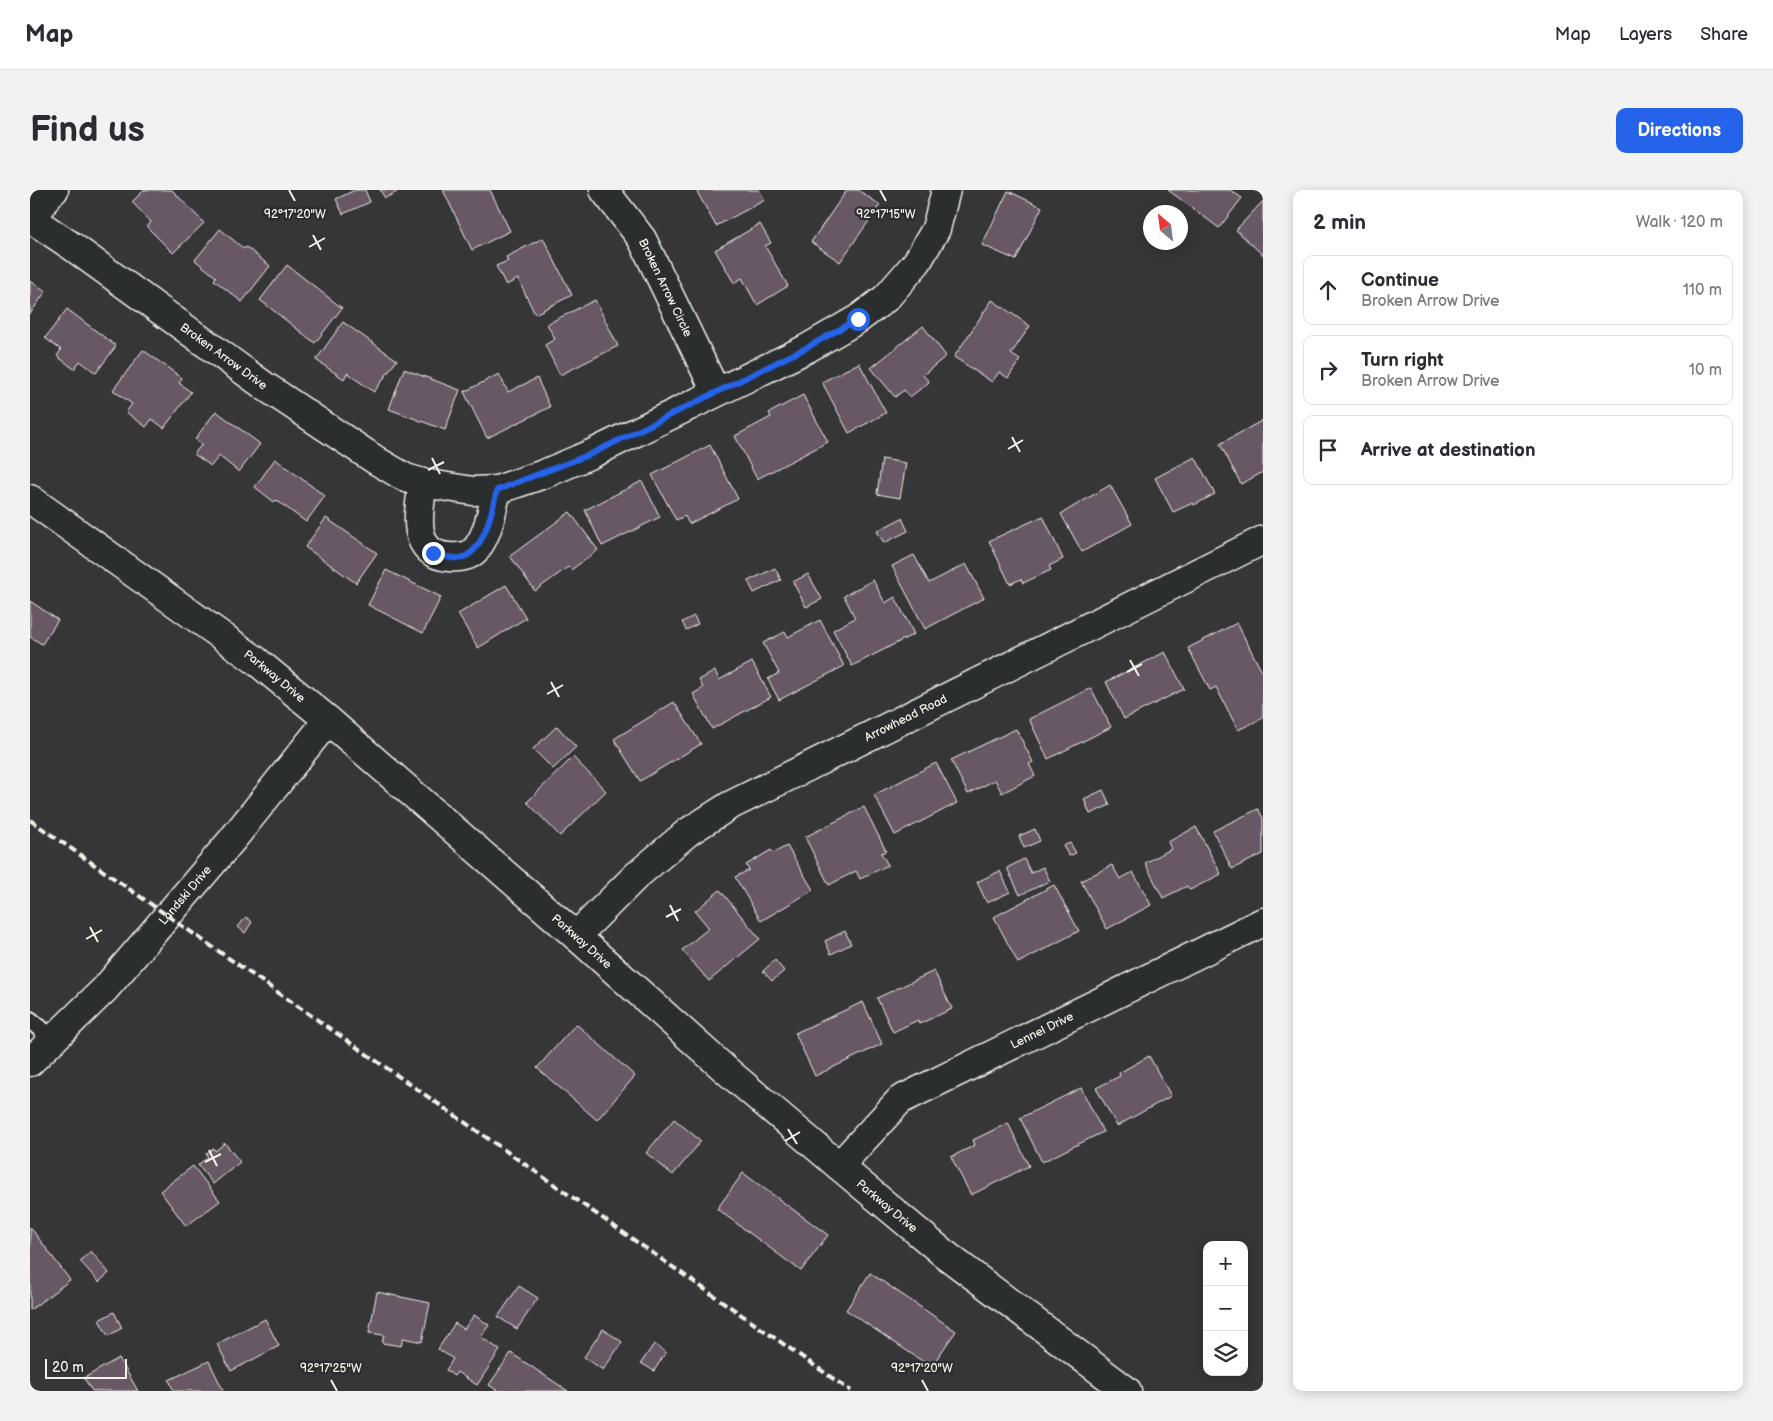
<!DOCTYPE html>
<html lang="en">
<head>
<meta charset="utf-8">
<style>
  :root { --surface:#fff; --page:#f2f2f3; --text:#2b2b33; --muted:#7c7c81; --line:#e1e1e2; --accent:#2563eb }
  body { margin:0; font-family:"Balsamiq Sans",sans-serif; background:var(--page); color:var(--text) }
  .controls { position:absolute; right:15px; bottom:15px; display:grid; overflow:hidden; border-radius:10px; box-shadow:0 2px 12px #0003 }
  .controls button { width:45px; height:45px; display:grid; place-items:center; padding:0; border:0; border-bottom:1px solid var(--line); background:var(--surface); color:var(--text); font:25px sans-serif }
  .compass { position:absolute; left:1113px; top:15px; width:45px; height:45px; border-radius:50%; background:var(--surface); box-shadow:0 2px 12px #0003; rotate:332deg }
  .scale { position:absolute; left:15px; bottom:12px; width:82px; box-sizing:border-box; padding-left:5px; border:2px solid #f4f1e8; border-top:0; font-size:14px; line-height:18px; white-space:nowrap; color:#f4f1e8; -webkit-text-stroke:4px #2a2d2e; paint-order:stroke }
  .stop { position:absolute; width:15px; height:15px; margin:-11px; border:4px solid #2563eb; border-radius:50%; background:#fff }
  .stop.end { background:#2563eb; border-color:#fff; box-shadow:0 1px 5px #0008 }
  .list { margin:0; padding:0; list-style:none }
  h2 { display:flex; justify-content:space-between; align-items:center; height:65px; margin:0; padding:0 20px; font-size:21px }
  h2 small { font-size:16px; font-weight:400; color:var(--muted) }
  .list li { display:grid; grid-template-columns:32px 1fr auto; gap:15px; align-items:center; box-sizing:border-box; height:70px; margin:0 10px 10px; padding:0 10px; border:1px solid var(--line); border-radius:10px }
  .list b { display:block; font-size:19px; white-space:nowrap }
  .list p { margin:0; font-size:16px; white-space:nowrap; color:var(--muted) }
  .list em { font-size:16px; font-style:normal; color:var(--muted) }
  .icon { flex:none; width:28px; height:28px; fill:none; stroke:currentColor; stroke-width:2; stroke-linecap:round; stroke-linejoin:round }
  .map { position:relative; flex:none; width:1233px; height:1201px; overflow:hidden; border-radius:10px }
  header { display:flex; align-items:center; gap:30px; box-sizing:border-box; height:70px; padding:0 25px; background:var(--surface); border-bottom:1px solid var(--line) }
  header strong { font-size:24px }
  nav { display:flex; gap:28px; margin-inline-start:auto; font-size:18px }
  .intro { display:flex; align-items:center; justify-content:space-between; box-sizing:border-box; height:120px; padding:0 30px }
  h1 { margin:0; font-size:35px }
  .button { padding:12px 22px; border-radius:10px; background:var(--accent); color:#fff; font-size:18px; font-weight:700 }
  main { display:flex; gap:30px; padding:0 30px }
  aside { flex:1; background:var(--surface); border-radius:10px; box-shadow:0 2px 12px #0003 }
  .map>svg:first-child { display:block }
  .building { fill:#675865; stroke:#f4f1e8 }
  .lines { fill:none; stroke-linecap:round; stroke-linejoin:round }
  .lane-casing { stroke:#f4f1e8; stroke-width:20 }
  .street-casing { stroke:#f4f1e8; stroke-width:31 }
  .secondary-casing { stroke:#f4f1e8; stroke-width:31 }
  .lane { stroke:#2a2d2e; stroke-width:16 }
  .street { stroke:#2a2d2e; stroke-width:28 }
  .secondary { stroke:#2a2d2e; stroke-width:28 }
  .rail { stroke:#f4f1e8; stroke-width:4; stroke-dasharray:8 4; stroke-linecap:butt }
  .route { stroke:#2563eb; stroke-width:6 }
  .ticks { fill:none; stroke:#f4f1e8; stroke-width:2 }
  .labels { text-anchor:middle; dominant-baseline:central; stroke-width:4.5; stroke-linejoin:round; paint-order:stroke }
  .street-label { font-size:12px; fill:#f4f1e8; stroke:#2a2d2e }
  .ticks-label { font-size:12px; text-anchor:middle; fill:#f4f1e8; stroke:#2a2d2e; stroke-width:4.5; stroke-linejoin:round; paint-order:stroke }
</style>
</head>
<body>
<header>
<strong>Map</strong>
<nav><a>Map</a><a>Layers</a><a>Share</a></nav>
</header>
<div class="intro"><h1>Find us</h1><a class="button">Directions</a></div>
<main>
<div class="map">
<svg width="1233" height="1201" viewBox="0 0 1233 1201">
  <rect width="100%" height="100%" fill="#363639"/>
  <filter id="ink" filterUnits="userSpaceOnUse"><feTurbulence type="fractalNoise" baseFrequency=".02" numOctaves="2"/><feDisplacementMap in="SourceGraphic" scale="10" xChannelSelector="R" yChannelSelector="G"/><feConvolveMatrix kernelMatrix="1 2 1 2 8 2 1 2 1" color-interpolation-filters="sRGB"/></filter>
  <g filter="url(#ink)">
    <g class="building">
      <path d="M114,0H142L174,33L143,63L117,37L121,32L102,12Z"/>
      <path d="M325,0H335L340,12L313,24L306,9Z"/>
      <path d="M350,0H366L367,2L355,8Z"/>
      <path d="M413,0H460L480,41L442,60Z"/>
      <path d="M666,0H729L735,10L686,36Z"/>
      <path d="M817,0H828L850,15L810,72L781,52Z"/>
      <path d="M1138,0H1200L1212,8L1189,38Z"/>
      <path d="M978,1L1012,17L986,70L952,55Z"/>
      <path d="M1233,11V65L1206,40Z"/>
      <path d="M730,34L741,53L735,56L758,96L727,115L712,88L704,93L685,60Z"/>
      <path d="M190,39L214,59L216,57L240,76L212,112L184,90L186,87L165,70Z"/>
      <path d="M513,48L542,105L505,124L488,89L476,95L466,76L478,71L476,67Z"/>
      <path d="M257,75L312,118L285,153L230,110Z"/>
      <path d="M0,91L16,101L0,124Z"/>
      <path d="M565,110L588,156L530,185L515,155L525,149L517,134Z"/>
      <path d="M962,110L1000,136L981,164L990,170L978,188L969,182L962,192L924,167Z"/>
      <path d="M37,119L86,156L66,183L50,171L44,179L27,166L31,160L15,148Z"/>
      <path d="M313,132L367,170L344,202L317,183L314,189L286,170Z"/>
      <path d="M893,136L916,166L893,185L899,192L880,207L874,200L865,207L841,178Z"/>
      <path d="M113,160L152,188L149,193L161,202L134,238L122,229L116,237L96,222L102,214L83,200Z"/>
      <path d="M829,173L856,223L819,243L792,192Z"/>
      <path d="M374,179L430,200L415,240L359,219Z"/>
      <path d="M469,184L478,202L507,188L520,217L457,248L434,202Z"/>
      <path d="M773,205L798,252L727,289L705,246L741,227L739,223Z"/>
      <path d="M186,221L230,254L209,282L189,266L181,276L164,264L172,254L165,249Z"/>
      <path d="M1233,230V282L1211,294L1190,254Z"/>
      <path d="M680,255L708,309L659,334L655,326L646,330L622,285Z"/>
      <path d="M1165,267L1185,304L1164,315L1163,313L1143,322L1125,288Z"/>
      <path d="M245,269L295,306L276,332L246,310L244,312L225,297Z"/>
      <path d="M852,269L876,273L870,308L847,304Z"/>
      <path d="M612,291L630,327L572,356L555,320Z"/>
      <path d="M1080,295L1102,334L1052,362L1031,324Z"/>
      <path d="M540,322L568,360L541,380L538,377L505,401L480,366Z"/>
      <path d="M1013,326L1033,369L1019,376L1021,380L993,393L991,389L980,394L959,351Z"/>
      <path d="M296,328L347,363L326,393L275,357Z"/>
      <path d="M872,328L878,341L854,353L847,341Z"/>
      <path d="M884,365L899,393L936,374L954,408L895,439L862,376Z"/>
      <path d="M745,378L751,390L724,403L718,391Z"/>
      <path d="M356,380L411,407L393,443L338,415Z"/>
      <path d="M778,384L792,409L776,417L763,392Z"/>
      <path d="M843,390L855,413L865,407L884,444L822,476L803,440L825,428L814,406Z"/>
      <path d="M476,395L496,428L448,458L428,424Z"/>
      <path d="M0,411L28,430L12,454L0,447Z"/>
      <path d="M664,426L668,434L656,440L652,432Z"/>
      <path d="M790,430L814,476L749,510L738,489L749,483L733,453L755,442L758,447Z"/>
      <path d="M1207,433L1233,484V528L1208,540L1186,497L1180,500L1158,458Z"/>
      <path d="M1135,462L1154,499L1094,529L1076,492Z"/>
      <path d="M722,472L741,507L682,539L663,504L673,498L669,490L685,481L689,490Z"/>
      <path d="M1061,498L1081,537L1018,569L999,529Z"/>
      <path d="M644,512L671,554L610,591L584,549Z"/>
      <path d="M527,536L546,557L523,579L503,559Z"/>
      <path d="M986,539L1003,572L999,574L1005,586L972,603L965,590L938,604L921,570Z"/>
      <path d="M543,567L576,601L530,646L497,612Z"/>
      <path d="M906,573L927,613L865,645L844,605Z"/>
      <path d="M1073,600L1080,615L1060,624L1054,609Z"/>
      <path d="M834,617L856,661L851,663L858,675L830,689L826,681L799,695L775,647Z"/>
      <path d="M1228,619L1233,628V664L1202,679L1183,641Z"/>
      <path d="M1166,637L1191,684L1160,700L1157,696L1133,708L1115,673L1141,659L1138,652Z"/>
      <path d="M1005,639L1010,651L994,658L989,646Z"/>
      <path d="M1040,653L1046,663L1039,666L1033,656Z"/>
      <path d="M757,656L783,700L731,731L705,687L719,680L716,675L741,660L743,663Z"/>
      <path d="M994,669L1001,683L1013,677L1020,691L990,705L977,678Z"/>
      <path d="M1082,675L1090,689L1103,682L1121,715L1077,739L1051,691Z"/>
      <path d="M970,681L980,702L957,713L947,692Z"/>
      <path d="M1024,695L1049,741L988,773L964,727Z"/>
      <path d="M690,700L730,749L679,791L652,760L679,738L665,721Z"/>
      <path d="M216,727L222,732L215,743L208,737Z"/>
      <path d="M815,741L821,754L801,764L795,751Z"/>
      <path d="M745,770L754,781L742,791L733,781Z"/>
      <path d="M904,781L922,819L889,834L888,830L863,842L847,808Z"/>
      <path d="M833,812L852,854L785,886L765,843Z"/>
      <path d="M546,834L605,886L567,930L507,878Z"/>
      <path d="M1119,866L1141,906L1087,936L1066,898L1090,886L1089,883Z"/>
      <path d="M1051,898L1073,942L1012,972L990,928Z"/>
      <path d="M644,929L671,951L643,985L616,963Z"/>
      <path d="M978,933L999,976L941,1005L921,967L945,955L943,950Z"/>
      <path d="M195,953L210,972L183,994L168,975L178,967L176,964L183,958L185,961Z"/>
      <path d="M163,976L190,1011L156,1036L130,1001Z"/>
      <path d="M713,983L798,1045L771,1081L687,1019Z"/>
      <path d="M0,1037L40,1090L0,1120Z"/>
      <path d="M61,1061L79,1083L69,1092L50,1071Z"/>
      <path d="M840,1083L926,1141L901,1177L816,1120Z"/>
      <path d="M489,1096L508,1108L487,1139L468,1127Z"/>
      <path d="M347,1102L400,1113L392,1152L373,1148L371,1156L352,1153L354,1145L339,1143Z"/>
      <path d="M84,1122L92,1138L78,1146L69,1130Z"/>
      <path d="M444,1125L459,1135L451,1147L470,1160L447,1195L427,1182L424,1186L416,1180L423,1169L408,1159L425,1133L434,1139Z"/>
      <path d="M235,1129L249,1156L201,1181L187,1154Z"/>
      <path d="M573,1139L592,1152L573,1180L554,1167Z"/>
      <path d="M624,1154L636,1162L624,1181L611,1173Z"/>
      <path d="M481,1163L538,1201H468L459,1195Z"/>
      <path d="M89,1168L108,1201H62L54,1188Z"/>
      <path d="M179,1171L193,1200L190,1201H144L139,1190Z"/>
    </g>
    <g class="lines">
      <g class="lane-casing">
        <path id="lane" d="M0,830L24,850"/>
      </g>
      <g class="street-casing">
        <g id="street">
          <path id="s1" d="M574,0L612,49L686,202"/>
          <path id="s2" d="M0,28L43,57L236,197L347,271L376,288L393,293L443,301L467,300L514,284L561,264L776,159L828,129L856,108L887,72L906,39L916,0"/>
          <path d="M3,30L17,6L24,0"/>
          <path d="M393,293C389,320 379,364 419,367C430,368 440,367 447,358C459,342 462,319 467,300"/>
          <path id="s3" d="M546,746L606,686L658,642L699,616L1233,350"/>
          <path id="s4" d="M0,872L75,799L202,650L298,530"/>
          <path id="s5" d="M809,976L870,910L1233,732"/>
        </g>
      </g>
      <g class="secondary-casing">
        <g id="secondary">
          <path id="s6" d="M0,309L224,469L298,530L546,746L696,880L809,976L912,1062L1097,1201"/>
        </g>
      </g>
      <use href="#lane" class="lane"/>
      <use href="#street" class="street"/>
      <use href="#secondary" class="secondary"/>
      <path class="rail" d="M0,630L821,1201"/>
    </g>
  </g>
  <g class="lines" filter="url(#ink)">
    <path class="route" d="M403,363C412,366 420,369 430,368C454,364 462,320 467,300L561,264L776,158L828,129"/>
  </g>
  <path class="ticks" d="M259,0L265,11M850,0L856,11M283,45L291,60M279,57L295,48M982,247L990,262M978,259L993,250M402,268L410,284M398,280L414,272M1100,470L1109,486M1097,482L1112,474M521,492L529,507M517,504L533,495M640,715L648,731M636,727L651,719M60,737L68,752M56,749L72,740M758,939L767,954M755,951L770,942M179,960L187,976M175,972L191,964M301,1190L307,1201M892,1190L898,1201"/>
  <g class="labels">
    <g class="street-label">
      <text stroke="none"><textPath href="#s1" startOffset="116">Broken Arrow Circle</textPath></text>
      <text stroke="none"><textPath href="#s2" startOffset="238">Broken Arrow Drive</textPath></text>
      <text stroke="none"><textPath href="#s6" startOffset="302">Parkway Drive</textPath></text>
      <text stroke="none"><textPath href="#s3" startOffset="399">Arrowhead Road</textPath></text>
      <text stroke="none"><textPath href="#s4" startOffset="228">Landski Drive</textPath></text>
      <text stroke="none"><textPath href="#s6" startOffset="708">Parkway Drive</textPath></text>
      <text stroke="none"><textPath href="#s5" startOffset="248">Lennel Drive</textPath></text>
      <text stroke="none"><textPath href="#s6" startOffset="1112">Parkway Drive</textPath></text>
    </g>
  </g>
  <g class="ticks-label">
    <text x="265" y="28">92°17'20"W</text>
    <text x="856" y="28">92°17'15"W</text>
    <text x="301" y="1182">92°17'25"W</text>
    <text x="892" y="1182">92°17'20"W</text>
  </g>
</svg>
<div class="controls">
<button>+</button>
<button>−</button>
<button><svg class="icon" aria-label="layers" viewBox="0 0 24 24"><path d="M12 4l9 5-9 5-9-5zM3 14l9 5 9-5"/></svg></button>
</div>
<svg class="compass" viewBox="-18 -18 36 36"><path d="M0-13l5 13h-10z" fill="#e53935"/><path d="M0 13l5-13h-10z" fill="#7c7c81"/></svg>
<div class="scale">20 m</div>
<div class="stop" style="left:828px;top:129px"></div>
<div class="stop end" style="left:403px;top:363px"></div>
</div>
<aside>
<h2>2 min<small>Walk · 120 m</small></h2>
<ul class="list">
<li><svg class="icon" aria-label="ahead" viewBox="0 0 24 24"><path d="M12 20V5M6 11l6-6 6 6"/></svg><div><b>Continue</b><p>Broken Arrow Drive</p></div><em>110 m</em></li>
<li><svg class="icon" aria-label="right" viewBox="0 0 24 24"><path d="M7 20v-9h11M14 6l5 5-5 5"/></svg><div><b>Turn right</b><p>Broken Arrow Drive</p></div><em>10 m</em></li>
<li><svg class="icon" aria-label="arrive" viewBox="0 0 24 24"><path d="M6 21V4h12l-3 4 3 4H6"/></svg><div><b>Arrive at destination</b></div></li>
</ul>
</aside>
</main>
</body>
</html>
